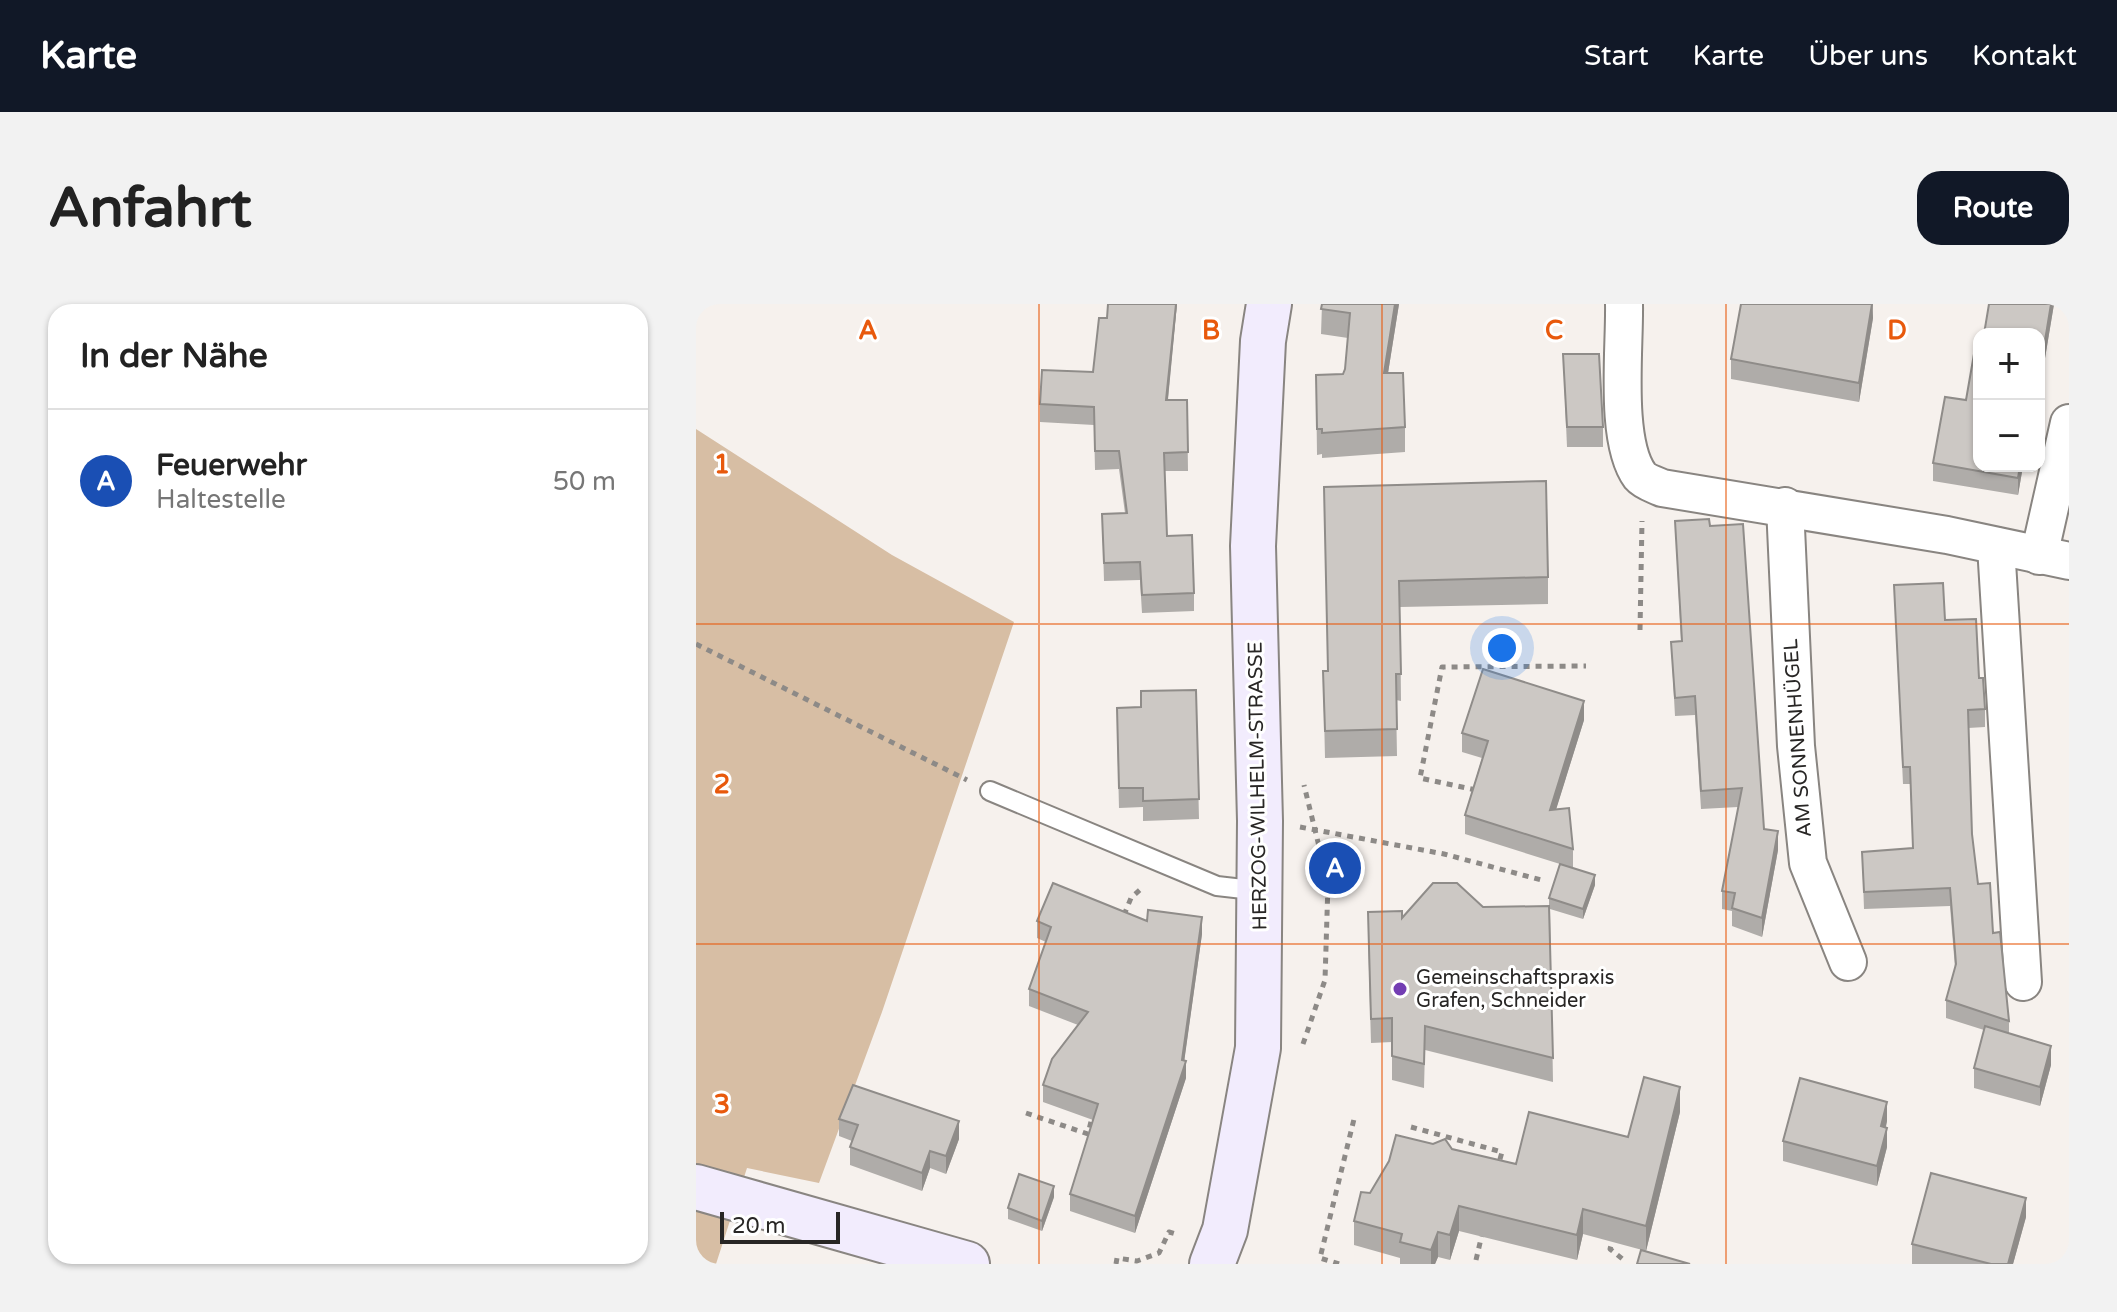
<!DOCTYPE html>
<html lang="de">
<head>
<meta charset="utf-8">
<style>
  :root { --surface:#fff; --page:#f2f2f2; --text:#222; --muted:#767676; --line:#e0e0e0; --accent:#111827 }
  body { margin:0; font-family:"Varela Round",sans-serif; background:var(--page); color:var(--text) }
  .controls { position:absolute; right:24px; top:24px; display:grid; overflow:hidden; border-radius:16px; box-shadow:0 2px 6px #0004 }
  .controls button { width:72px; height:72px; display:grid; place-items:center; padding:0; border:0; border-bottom:2px solid var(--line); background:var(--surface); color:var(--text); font:40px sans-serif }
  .scale { position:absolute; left:24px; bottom:20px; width:120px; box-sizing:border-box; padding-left:8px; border:4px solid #282625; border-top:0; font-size:22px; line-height:28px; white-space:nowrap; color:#282625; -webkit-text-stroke:6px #fff; paint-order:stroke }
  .you { position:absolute; left:806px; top:344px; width:28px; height:28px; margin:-20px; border:6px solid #fff; border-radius:50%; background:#1a73e8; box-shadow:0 0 0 12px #1a73e833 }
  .badge { display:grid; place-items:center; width:52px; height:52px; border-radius:50%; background:var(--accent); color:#fff; font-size:26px; font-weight:700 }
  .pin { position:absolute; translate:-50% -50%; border:4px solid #fff; box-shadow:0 2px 8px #0006 }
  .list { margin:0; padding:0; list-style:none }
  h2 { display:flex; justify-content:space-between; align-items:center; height:104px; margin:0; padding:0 32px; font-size:34px }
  h2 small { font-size:26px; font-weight:400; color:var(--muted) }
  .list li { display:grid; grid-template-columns:52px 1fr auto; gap:24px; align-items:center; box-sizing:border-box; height:144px; padding:0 32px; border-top:2px solid var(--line) }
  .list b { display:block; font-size:30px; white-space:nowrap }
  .list p { margin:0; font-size:26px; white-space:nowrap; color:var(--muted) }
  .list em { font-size:26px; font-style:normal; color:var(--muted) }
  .map { position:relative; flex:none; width:1373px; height:960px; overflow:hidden; border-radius:24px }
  header { display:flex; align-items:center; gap:48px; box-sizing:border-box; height:112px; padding:0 40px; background:var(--accent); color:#fff }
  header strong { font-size:38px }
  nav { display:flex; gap:44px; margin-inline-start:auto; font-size:28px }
  .intro { display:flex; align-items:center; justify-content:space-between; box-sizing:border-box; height:192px; padding:0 48px }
  h1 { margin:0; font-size:56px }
  .button { padding:20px 36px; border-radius:24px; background:var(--accent); color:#fff; font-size:28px; font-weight:700 }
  main { display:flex; gap:48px; padding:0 48px }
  aside { flex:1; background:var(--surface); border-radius:24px; box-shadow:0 2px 6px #0004 }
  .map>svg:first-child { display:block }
  .green { fill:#d7bea4 }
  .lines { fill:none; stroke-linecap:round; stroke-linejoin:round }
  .lane-casing { stroke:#898581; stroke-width:22 }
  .street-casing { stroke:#898581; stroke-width:40 }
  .secondary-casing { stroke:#898581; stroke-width:48 }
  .path { stroke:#8d8a87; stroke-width:5; stroke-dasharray:6 6; stroke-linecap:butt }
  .lane { stroke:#fff; stroke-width:18 }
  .street { stroke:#fff; stroke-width:36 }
  .secondary { stroke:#f2ecfd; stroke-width:44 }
  .wall { fill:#afaca9 }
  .shaded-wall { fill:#8f8c89 }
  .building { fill:#ccc8c4; stroke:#8f8c89; stroke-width:2 }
  .grid { fill:none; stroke:#e8590c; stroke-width:2; stroke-opacity:0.55 }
  .poi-dot { fill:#733db3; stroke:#fff; stroke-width:3 }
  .labels { text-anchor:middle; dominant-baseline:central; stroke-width:6; stroke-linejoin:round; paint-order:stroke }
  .street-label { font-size:20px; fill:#282625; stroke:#fff }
  .poi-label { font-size:20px; fill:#282625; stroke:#fff; text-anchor:start }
  .grid-label { font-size:26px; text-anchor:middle; font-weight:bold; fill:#e8590c; stroke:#fff; stroke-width:6; stroke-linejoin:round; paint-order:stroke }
</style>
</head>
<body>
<header>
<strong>Karte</strong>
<nav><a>Start</a><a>Karte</a><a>Über uns</a><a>Kontakt</a></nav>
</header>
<div class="intro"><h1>Anfahrt</h1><a class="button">Route</a></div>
<main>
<aside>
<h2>In der Nähe<small></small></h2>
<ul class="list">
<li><span class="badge" style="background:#1a4fb4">A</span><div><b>Feuerwehr</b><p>Haltestelle</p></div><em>50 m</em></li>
</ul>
</aside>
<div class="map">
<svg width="1373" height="960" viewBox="0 0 1373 960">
  <rect width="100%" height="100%" fill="#f6f1ed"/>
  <path class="green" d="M0,125L196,251L318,318L186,708L123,879L51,864L20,960H0Z"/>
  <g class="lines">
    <g class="lane-casing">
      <path id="lane" d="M294,487L521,582L565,587"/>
    </g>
    <g class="street-casing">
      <g id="street">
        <path d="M928,0C929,44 918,137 944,172C949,178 960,181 966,184L1251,231L1373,257"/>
        <path d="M1089,202L1100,442L1112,559L1152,658"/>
        <path d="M1300,242L1327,678"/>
        <path d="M1343,252L1373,119"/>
      </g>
    </g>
    <g class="secondary-casing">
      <g id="secondary">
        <path d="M0,883L271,960"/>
        <path d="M516,960L529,926L562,744L564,517L557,242L567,37L573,0"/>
      </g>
    </g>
    <g class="path">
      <path d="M944,326L946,217"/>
      <path d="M0,340L271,476"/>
      <path d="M780,486L724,474L746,363L890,362"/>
      <path d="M604,523L748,550L849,577"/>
      <path d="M428,611L435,594L446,584"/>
      <path d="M607,740L629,676L632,579L608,481"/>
      <path d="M330,809L392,830L397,809"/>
      <path d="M715,823L806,848L802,862"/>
      <path d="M918,931L914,945L929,957"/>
      <path d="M780,956L787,926"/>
      <path d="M420,960L421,954L441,957L463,949L473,928L483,931"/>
      <path d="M643,960L624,954L659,811"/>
    </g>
    <use href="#lane" class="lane"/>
    <use href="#street" class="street"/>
    <use href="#secondary" class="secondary"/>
  </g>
  <g class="wall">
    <path d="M481,0L472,96H491L492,167H469L471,232L498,289V307L446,309L444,276L408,277L406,210L429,209L423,165L399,166L398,121L344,118V100L397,68L411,14Z"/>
    <path d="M626,0H703L692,69L709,123V148L626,154V150L621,151L620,71L647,70L649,65L652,34L625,30Z"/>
    <path d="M1177,0V14L1163,98L1035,75V55Z"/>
    <path d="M1358,0L1345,78H1343V30Z"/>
    <path d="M867,50L907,123V143H871Z"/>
    <path d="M1237,159L1283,162H1327L1322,191L1237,177Z"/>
    <path d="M628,183L852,273V300L704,303L705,397L700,396L701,452L629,454L627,367H632Z"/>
    <path d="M979,217L1014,222L1068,525L1082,546L1066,633L1036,622V607L1026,605V587L1042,503L1005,505L999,411L979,412L975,338L985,337Z"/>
    <path d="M1198,281L1249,316L1283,374L1289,405V423L1272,424L1276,530L1282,580L1297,629L1313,717V729L1355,761L1344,802L1278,784V764L1288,726L1250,714V696L1259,664L1254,602L1168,605L1166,548L1217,544L1214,480H1207Z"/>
    <path d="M500,386L503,515L447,517V503L423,504L421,423L445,403Z"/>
    <path d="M888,416L860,505L877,545V564L899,581L887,615L854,605L857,778L729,746L728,784L696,776V738L675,739L672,632L706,614L787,603L853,602V594L864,560L769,530V511L786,454L766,448V429Z"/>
    <path d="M341,617H451L506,630L488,757L490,774L439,929L374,907V890L397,816L347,798V781L382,721L333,702V685L350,638L341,634Z"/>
    <path d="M984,808L950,947L887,930L881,956L763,927L754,956L742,953L739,960H704V954L658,941V917L674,889L756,845L820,860L932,833Z"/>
    <path d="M143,815L263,835L250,870L234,864L226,887L154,861V843L156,837L143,832Z"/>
    <path d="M1191,817L1190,823L1191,843L1181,882L1087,857V837Z"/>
    <path d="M358,893L346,927L312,915V904Z"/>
    <path d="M1330,913L1317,960H1216V940Z"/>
  </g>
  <g class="shaded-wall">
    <path d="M480,0H481L470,114V96Z"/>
    <path d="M699,0H703L688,94V69Z"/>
    <path d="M1176,0L1177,14L1163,98V79Z"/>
    <path d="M1355,0H1358L1345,78V61Z"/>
    <path d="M1324,162H1327L1322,191V174Z"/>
    <path d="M888,397V416L854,525V506Z"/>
    <path d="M1082,527V546L1066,633V614Z"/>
    <path d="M899,571V581L887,615V605Z"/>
    <path d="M506,613V630L487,766L490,757V774L439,929V912L486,756Z"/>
    <path d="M1355,742V761L1344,802V783Z"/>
    <path d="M984,783V808L950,947V922Z"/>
    <path d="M1191,798V817L1185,842V822Z"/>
    <path d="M263,817V835L250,870V852Z"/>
    <path d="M1191,824V843L1181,882V862Z"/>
    <path d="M234,847V864L226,887V869Z"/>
    <path d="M358,882V893L346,927V917Z"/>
    <path d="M1330,894V913L1317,960H1312Z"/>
    <path d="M763,902V927L754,956V931Z"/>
    <path d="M887,905V930L881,956V931Z"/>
    <path d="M742,928V953L739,960H735V946Z"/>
  </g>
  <g class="building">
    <path d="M412,0H480L470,96H491L492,148L468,149L471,232L496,231L498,289L446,291L444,258L408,259L406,210L431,209L423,147H399L398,103L344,100L346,66L397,68L403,14H411Z"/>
    <path d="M626,0H699L688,69H707L709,123L626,129V125H621L620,71L647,70L649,65L654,9L625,5Z"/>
    <path d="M1045,0H1176L1163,79L1035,55Z"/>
    <path d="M1293,0H1355L1345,61L1343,60V30H1288Z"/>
    <path d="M867,50H903L907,123H871Z"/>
    <path d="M1278,50L1283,51V162H1324L1322,174L1237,159L1249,93L1270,96Z"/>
    <path d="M850,177L852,273L703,277L705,370H700L701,425L629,427L627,367H632L628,183Z"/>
    <path d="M1013,215L1014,222L1047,220L1068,525L1082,527L1066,614L1036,604L1039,589L1026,587L1046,484L1005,487L999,392L979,394L975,338L986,337L979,217Z"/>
    <path d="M1247,279L1249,316L1280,315L1283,374H1287L1289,405L1272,406L1276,530L1282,580L1294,579L1297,629L1304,628L1313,717L1250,696L1260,660L1254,584L1168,588L1166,548L1217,544L1214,463H1207L1198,281Z"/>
    <path d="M787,365L888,397L854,506L873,504L877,545L769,511L792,437L766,429Z"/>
    <path d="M500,386L503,495L447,497V484H423L421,404L445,403V387Z"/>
    <path d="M864,560L899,571L887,605L853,594Z"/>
    <path d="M357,579L451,617L452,606L506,613L486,756L490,757L439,912L374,890L402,800L347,781L356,755L392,708L333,685L355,623L341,617Z"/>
    <path d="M737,579H761L787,603L853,602L857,754L729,722L728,760L696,752V714L675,715L672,608L706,607V614Z"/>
    <path d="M1289,722L1355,742L1344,783L1278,764Z"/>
    <path d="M948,773L984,783L950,922L887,905L881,931L763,902L754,931L742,928L735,946L704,938L706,930L658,917L665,888L674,889L693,857L700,831L737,840L749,835L756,845L820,860L833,808L932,833Z"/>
    <path d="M1104,774L1191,798L1185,822L1191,824L1181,862L1087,837Z"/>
    <path d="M157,781L263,817L250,852L234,847L226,869L154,843L162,821L143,815Z"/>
    <path d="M1235,869L1330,894L1312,960H1295L1216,940Z"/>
    <path d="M323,870L358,882L346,917L312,904Z"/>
    <path d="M945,946L994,960H941Z"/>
  </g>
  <path class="grid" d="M343,0V960M686,0V960M1030,0V960M0,320H1373M0,640H1373"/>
  <circle class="poi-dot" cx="704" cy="685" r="8"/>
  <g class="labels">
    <g class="street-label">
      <text transform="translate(1102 434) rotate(-94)">AM SONNENHÜGEL</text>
      <text transform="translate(562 482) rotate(-91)">HERZOG-WILHELM-STRASSE</text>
    </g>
    <g class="poi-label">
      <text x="720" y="674">Gemeinschaftspraxis<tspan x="720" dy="23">Grafen, Schneider</tspan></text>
    </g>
  </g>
  <g class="grid-label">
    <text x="172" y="35">A</text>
    <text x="515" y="35">B</text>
    <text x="858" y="35">C</text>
    <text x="1201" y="35">D</text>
    <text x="26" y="169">1</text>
    <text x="26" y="489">2</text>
    <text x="26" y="809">3</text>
  </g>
</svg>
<div class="controls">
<button>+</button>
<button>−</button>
</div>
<div class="scale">20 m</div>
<div class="you"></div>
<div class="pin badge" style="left:639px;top:564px;background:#1a4fb4">A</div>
</div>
</main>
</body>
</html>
